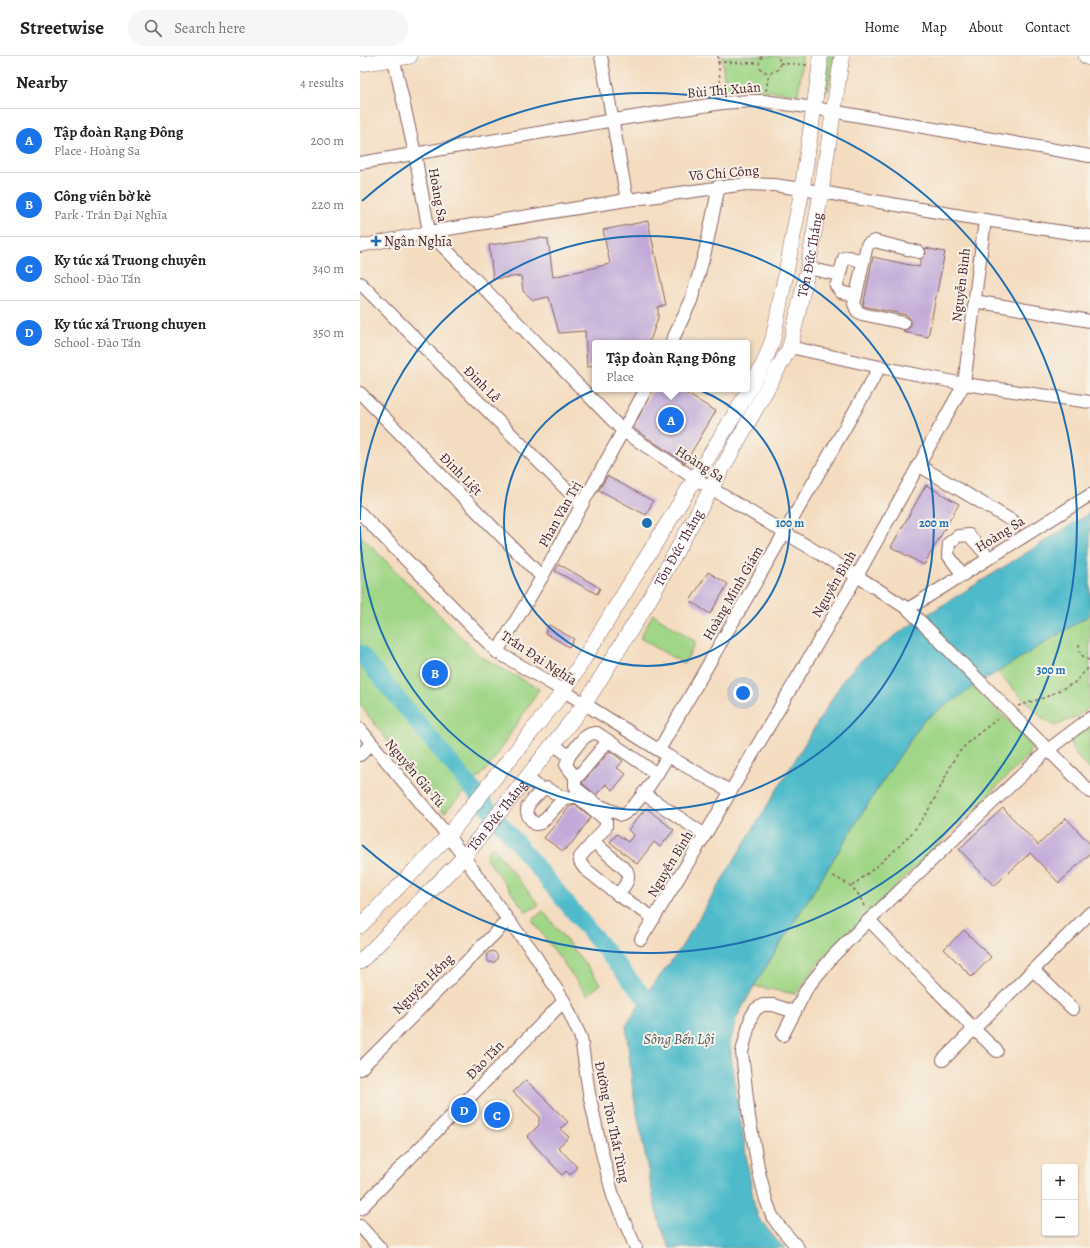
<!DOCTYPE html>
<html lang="en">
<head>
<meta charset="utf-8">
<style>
  :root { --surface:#fff; --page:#f6f6f6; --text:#222; --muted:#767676; --line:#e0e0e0; --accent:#1a73e8 }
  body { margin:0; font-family:Alegreya,serif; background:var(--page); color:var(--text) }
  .controls { position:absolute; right:12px; bottom:12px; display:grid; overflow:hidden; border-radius:4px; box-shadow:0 1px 3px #0004 }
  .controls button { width:36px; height:36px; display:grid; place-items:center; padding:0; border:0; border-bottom:1px solid var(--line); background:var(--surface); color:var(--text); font:20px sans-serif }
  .you { position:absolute; left:383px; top:637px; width:14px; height:14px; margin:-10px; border:3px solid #fff; border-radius:50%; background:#1a73e8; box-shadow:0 0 0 6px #1a73e833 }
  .badge { display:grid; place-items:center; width:26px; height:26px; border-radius:50%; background:var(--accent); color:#fff; font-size:13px; font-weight:700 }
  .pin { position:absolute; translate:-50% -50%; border:2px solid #fff; box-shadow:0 1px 4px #0006 }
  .popup { position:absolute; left:232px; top:284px; width:158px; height:52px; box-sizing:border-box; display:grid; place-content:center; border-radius:4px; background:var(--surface); filter:drop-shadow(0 1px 3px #0005); font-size:13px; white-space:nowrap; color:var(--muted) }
  .popup b { font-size:15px; color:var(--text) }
  .popup::after { content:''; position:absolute; left:50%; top:100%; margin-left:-8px; border:8px solid transparent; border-top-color:var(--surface) }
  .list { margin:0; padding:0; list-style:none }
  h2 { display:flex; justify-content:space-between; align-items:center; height:52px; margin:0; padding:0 16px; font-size:17px }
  h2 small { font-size:13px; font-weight:400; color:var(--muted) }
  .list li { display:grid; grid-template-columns:26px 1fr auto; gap:12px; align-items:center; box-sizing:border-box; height:64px; padding:0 16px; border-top:1px solid var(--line) }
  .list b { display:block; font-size:15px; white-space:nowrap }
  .list p { margin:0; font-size:13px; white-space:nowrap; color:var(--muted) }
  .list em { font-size:13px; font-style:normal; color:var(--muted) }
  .icon { flex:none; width:22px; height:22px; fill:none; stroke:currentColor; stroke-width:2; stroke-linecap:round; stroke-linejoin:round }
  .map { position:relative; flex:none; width:730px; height:1192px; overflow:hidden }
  header { display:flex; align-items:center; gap:24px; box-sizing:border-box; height:56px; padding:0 20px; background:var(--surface); border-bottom:1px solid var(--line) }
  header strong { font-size:19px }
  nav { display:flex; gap:22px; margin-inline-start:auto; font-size:14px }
  .search { width:280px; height:36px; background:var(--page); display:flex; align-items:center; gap:10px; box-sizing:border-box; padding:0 14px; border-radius:22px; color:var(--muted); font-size:15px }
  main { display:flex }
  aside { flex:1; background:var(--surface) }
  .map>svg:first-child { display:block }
  .green { fill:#a0d687; stroke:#757a59 }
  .water { fill:#4fbbca; stroke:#4c6d7a }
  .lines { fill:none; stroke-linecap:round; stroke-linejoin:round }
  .river { stroke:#4fbbca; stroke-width:17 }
  .building { fill:#c0a8d8 }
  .minor-casing { stroke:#86615f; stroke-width:14 }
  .major-casing { stroke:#86615f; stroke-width:16 }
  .highway-casing { stroke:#86615f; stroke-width:18 }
  .path { stroke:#86615f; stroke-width:1.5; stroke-dasharray:3 3; stroke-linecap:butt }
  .minor { stroke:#fff; stroke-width:12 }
  .major { stroke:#fff; stroke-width:15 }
  .highway { stroke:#fff; stroke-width:17 }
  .ring { fill:none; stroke:#1f6fb2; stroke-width:2 }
  .poi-dot { fill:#1f6fb2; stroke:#f7f3e8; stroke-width:1.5 }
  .labels { text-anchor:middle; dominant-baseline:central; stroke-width:4; stroke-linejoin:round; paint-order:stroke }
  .street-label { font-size:14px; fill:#4a1f2b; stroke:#f7f3e8 }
  .poi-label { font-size:14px; fill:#4a1f2b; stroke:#f7f3e8; text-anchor:start }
  .water-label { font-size:15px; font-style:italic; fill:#4c5663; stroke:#f7f3e8 }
  .centre { fill:#1f6fb2; stroke:#f7f3e8; stroke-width:2 }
  .ring-label { font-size:12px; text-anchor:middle; font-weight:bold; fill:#1f6fb2; stroke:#f7f3e8; stroke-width:4; stroke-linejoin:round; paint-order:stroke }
</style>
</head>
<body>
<header>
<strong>Streetwise</strong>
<div class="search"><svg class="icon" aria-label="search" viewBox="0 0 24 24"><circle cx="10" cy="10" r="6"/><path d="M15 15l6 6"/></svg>Search here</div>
<nav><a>Home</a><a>Map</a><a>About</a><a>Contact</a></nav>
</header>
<main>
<aside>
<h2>Nearby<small>4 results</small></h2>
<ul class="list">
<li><span class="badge">A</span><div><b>Tập đoàn Rạng Đông</b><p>Place · Hoàng Sa</p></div><em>200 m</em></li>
<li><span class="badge">B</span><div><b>Công viên bờ kè</b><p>Park · Trần Đại Nghĩa</p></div><em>220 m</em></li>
<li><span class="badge">C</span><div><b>Ky túc xá Truong chuyên</b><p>School · Đào Tấn</p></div><em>340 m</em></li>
<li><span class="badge">D</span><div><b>Ky túc xá Truong chuyen</b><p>School · Đào Tấn</p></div><em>350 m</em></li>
</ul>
</aside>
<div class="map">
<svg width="730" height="1192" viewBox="0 0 730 1192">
  <rect width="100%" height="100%" fill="#f7f3e8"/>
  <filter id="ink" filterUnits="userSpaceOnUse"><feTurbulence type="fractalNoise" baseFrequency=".025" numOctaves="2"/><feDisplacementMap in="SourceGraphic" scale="8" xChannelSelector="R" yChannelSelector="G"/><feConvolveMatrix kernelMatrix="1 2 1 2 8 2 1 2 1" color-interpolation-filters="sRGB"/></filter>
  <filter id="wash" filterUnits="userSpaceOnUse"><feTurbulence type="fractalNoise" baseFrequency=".012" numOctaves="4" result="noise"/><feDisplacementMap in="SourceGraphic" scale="16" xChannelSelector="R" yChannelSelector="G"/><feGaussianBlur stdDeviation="0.9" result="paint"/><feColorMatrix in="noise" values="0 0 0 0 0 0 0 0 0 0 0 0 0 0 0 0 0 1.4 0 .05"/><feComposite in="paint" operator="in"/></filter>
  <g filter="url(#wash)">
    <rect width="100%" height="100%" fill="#f4dcc0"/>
    <g class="green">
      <path d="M362,0H442V13L438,38L381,32L365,34Z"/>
      <path d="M467,0H474L468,35H463Z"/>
      <path d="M0,479L120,600L179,633L129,711L84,757L0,649Z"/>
      <path d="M293,558L336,586L324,608L280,582Z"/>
      <path d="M730,559V651L718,660L695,670L681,661L637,616Z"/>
      <path d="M613,631L666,682L671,692L668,700L458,907L436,938L394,930L520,729L563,665Z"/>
      <path d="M730,666V714L715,698L711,690L714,678Z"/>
      <path d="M132,790L179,849L166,856L126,802L127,796Z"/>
      <path d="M183,855L241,928L227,939L172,864Z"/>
    </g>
    <path class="water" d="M730,457V559L613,631L563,665L520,729L394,930L376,963L370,988L374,1024L394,1148L398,1161L413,1180L425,1192H310L304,1179L296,1155L273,1036L266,970L284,941L319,895L484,623L499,606L546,572Z"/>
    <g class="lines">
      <path class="river" d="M0,597L284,941"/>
    </g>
    <g id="blocks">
      <g class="building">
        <path d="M288,165L306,249L298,251V262L291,282L287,287H235V309L227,311L225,275L199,277L189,241L173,244L163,235L161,220L133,223L129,189L179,182L188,183L193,221L250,208L243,174Z"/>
        <path d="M565,192L585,196L568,281L543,276L544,274L549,272L551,268V264L547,259L503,250L513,201L559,211L561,203L566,198Z"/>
        <path d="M293,333H318L356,355L325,407L273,372Z"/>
        <path d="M247,420L293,445L286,459L239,434Z"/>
        <path d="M566,429L599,448L564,509L531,491Z"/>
        <path d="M199,508L240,532L237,538L195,515Z"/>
        <path d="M348,516L368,528L350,558L330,545Z"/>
        <path d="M189,569L214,583L209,591L185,577Z"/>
        <path d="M250,695L263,705L257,712L266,718L253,734L246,728L236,739L222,727Z"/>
        <path d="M215,748L231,761L212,787L203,795L184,782L211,749Z"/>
        <path d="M286,752L314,774L300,791L294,786L277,808L250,786L257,778L268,786L274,779L268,774Z"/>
        <path d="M643,752L678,789L706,762L730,788V797L699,827L670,797L634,830L599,793Z"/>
        <path d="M604,874L631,901L612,921L584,893Z"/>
        <circle cx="132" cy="901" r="5.5"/>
        <path d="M166,1024L208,1066L200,1073L209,1081L198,1091L217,1111L210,1119L206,1115L202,1119L167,1081L179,1069V1060L153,1036Z"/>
      </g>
    </g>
  </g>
  <g filter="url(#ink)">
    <use href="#blocks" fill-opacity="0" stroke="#86615f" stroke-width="1"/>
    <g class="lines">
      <g class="minor-casing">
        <g id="minor">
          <path d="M33,0L55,98L69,176L263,375L334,422L497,520L548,553L730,439"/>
          <path d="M241,0L267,144"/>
          <path d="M0,107L254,64L362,47L390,45H404L454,52L730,100"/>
          <path d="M0,190L69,176L267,144L386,128L414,129L461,136L625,164L730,180"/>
          <path d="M448,212L479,219"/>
          <path d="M0,227L222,449"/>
          <path d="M496,240L481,236L476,230L477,228L484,202L489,201L503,206"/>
          <path d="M614,245L730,265"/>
          <path d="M544,267L502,258L497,255L494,248L507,189L514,185L559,196"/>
          <path d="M311,287L331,245L345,196L359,130"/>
          <path d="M430,291L520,311L604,328L730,346"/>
          <path d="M0,337L182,521"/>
          <path d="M558,409L654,466"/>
          <path d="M0,457L137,596L204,635L308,700L370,735"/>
          <path d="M603,519L588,499L589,487L598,480L609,479L629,502"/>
          <path d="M548,553L730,736"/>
          <path d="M137,596L182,521L286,333"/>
          <path d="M0,673L88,780L104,801L148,864L171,893L204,945L221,982L229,1037L241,1093L253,1140L276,1192"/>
          <path d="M193,688L209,700C217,691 224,676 237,677L297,718"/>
          <path d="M299,694L520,311"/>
          <path d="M0,699L11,688"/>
          <path d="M209,700L206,709L215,721V730L217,733L236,748L262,759C278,751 298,716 308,700"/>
          <path d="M168,722L182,734C171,746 158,753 175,768L181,767L183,765L204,742"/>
          <path d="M216,723L248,685"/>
          <path d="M182,734L186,732L204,742L214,741H218L246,764V771L220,801V806L224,812L258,839L294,862"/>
          <path d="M283,737L345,779"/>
          <path d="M234,786L267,815C271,825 263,831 258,839"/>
          <path d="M281,883L345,779L497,520L604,328L625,164"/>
          <path d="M673,914L713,953"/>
          <path d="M435,956L413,949H403L396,953L391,961L382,996L389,1061L399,1116L406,1144L412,1160L419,1170L438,1192"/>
          <path d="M423,979L447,932L473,900L509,864"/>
          <path d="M637,995L614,973L509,864L689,693L730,662"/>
          <path d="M583,1004L730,857"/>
          <path d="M0,1013L148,864"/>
          <path d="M0,1153L204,945"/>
          <path d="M0,1170L20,1192"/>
        </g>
      </g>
      <g class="major-casing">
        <g id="major">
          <path d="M0,8L50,0"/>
          <path d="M0,870L88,780L204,635L378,353L404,307L413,283L442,134L460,10V0"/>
          <path id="s1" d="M0,906L104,801L224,649L288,546L430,291L448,212L461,136L482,0"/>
        </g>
      </g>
      <g class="highway-casing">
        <path id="highway" d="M727,0L730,1"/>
      </g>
      <g class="path">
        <path d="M358,0L361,36"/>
        <path d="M402,0C388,23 432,21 417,0"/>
        <path d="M357,6L399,7"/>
        <path d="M420,7L448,9"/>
        <path d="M406,35L409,17"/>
        <path d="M719,588L720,598L730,605"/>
        <path d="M658,650L686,641L714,627L730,610"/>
        <path d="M473,820C492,830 498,833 505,853"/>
        <path d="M492,830C519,808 549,786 567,756C578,739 585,719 595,702C606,685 625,673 640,661"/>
      </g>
      <use href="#minor" class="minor"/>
      <use href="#major" class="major"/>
      <use href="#highway" class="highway"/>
    </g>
  </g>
  <g class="ring">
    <circle cx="287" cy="467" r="143"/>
    <path d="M0 464A287 287 0 1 1 0 470"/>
    <path d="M2 145A430 430 0 1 1 2 789"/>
  </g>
  <path class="poi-dot" d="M14 179h4v4h4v4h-4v4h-4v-4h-4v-4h4z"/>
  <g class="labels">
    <g class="street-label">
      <text transform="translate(364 34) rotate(-5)">Bùi Thị Xuân</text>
      <text transform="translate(364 117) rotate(-5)">Võ Chí Công</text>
      <text transform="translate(78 139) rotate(80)">Hoàng Sa</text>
      <text stroke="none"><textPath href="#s1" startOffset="849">Tôn Đức Thắng</textPath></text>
      <text transform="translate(601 229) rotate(-83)">Nguyễn Bình</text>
      <text transform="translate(122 328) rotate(45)">Đinh Lễ</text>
      <text transform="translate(340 408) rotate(32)">Hoàng Sa</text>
      <text transform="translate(101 418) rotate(45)">Đinh Liệt</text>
      <text transform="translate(200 458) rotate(-61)">Phan Văn Trị</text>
      <text transform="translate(640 478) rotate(-32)">Hoàng Sa</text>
      <text stroke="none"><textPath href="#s1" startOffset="525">Tôn Đức Thắng</textPath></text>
      <text transform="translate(474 528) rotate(-60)">Nguyễn Bình</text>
      <text transform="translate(373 537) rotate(-60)">Hoàng Minh Giám</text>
      <text transform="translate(179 602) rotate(33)">Trần Đại Nghĩa</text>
      <text transform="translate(55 717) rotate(50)">Nguyễn Gia Tú</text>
      <text stroke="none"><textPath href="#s1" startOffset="201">Tôn Đức Thắng</textPath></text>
      <text transform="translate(310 808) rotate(-59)">Nguyễn Bình</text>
      <text transform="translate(63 928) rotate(-45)">Nguyên Hồng</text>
      <text transform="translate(125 1004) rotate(-46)">Đào Tấn</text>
      <text transform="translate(252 1066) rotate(78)">Đường Tôn Thất Tùng</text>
    </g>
    <g class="poi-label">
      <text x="24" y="185">Ngân Nghĩa</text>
    </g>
    <g class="water-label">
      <text x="319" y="983">Sông Bến Lội</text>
    </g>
  </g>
  <circle cx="287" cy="467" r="6" class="centre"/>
  <g class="ring-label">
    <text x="430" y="471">100 m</text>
    <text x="574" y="471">200 m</text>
    <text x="691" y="618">300 m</text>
  </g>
</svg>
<div class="controls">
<button>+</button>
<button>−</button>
</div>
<div class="you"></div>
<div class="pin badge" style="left:311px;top:364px">A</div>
<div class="popup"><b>Tập đoàn Rạng Đông</b>Place</div>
<div class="pin badge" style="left:75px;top:617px">B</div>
<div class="pin badge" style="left:137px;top:1059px">C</div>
<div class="pin badge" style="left:104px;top:1054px">D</div>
</div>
</main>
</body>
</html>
